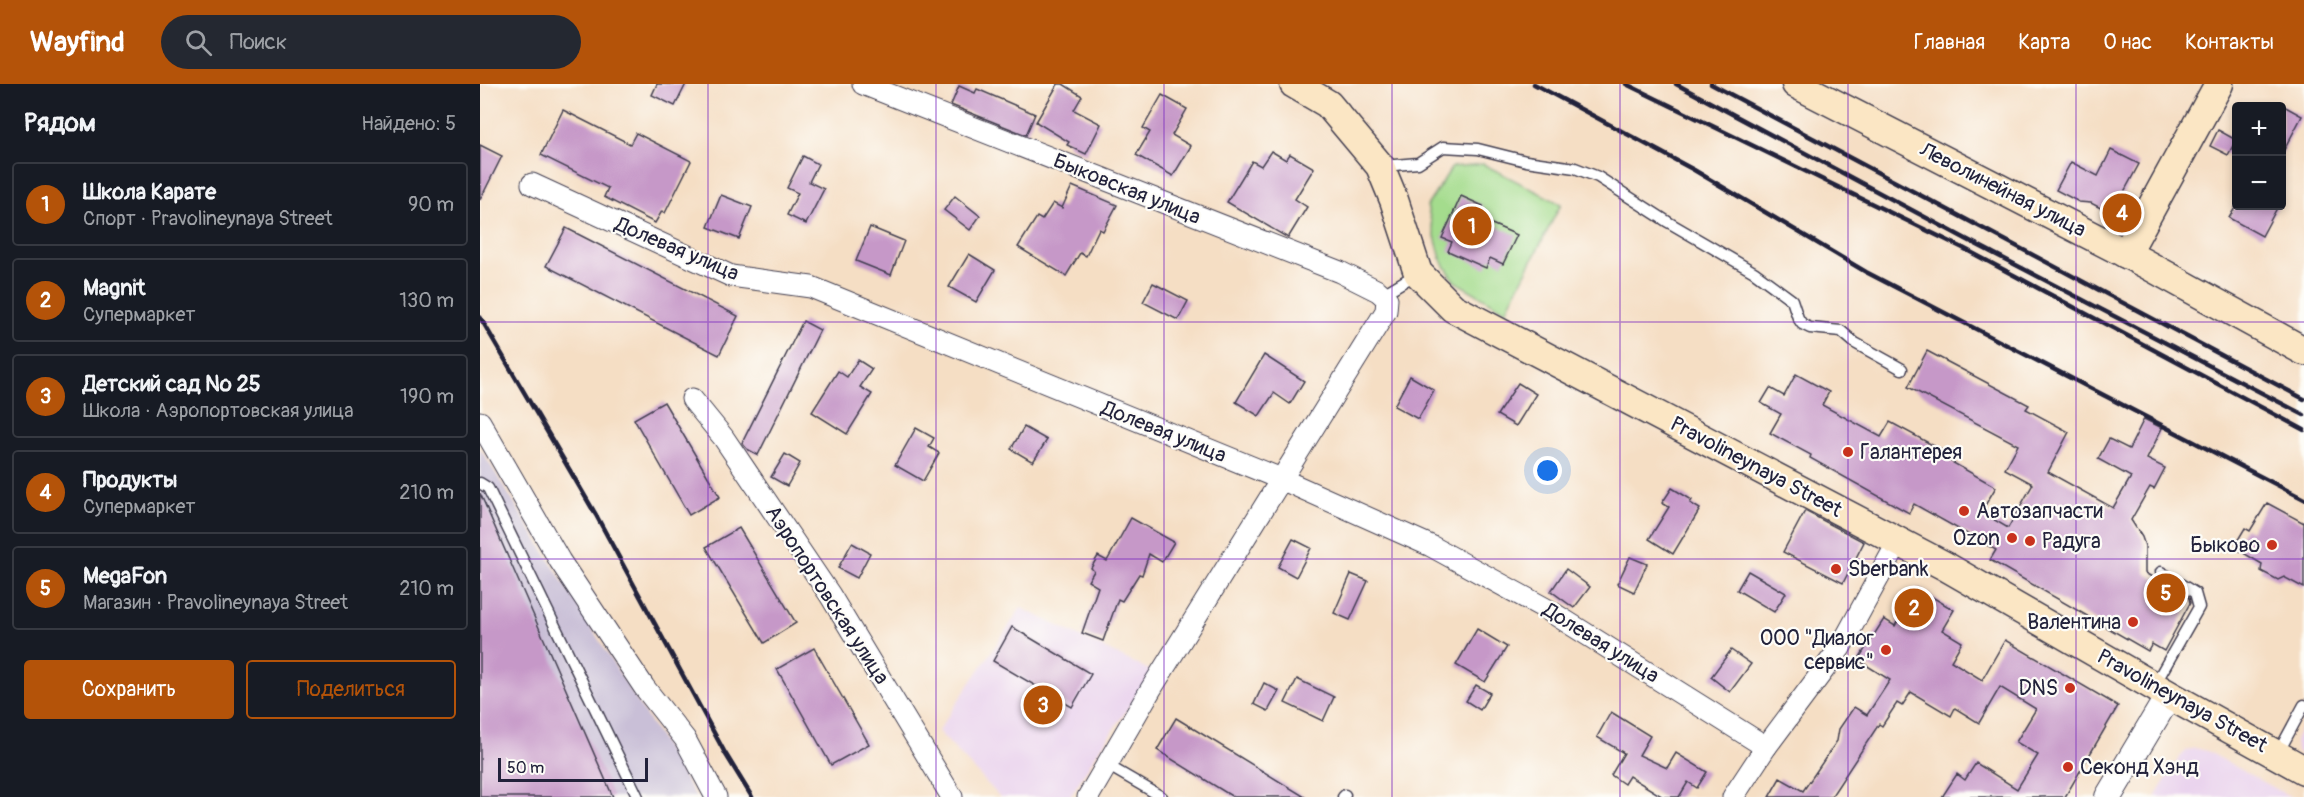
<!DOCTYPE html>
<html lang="ru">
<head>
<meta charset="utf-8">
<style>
  :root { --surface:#171b24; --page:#242831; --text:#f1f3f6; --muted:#9ea1a6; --line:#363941; --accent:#b45309 }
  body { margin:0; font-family:Pangolin,sans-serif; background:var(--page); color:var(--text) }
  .controls { position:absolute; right:18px; top:18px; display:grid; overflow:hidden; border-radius:6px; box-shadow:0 3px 9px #0003 }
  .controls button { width:54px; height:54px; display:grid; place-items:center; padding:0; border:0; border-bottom:2px solid var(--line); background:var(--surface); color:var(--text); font:30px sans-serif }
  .scale { position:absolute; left:18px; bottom:15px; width:150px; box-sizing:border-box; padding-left:6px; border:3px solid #22223b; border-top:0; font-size:16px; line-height:21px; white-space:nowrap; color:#22223b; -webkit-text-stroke:4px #fdfcf7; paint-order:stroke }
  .you { position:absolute; left:1068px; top:387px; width:21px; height:21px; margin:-15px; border:4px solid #fff; border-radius:50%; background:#1a73e8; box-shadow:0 0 0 9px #1a73e833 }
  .badge { display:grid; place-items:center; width:39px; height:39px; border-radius:50%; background:var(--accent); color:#fff; font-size:20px; font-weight:700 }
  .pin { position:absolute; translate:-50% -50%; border:3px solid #fff; box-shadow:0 2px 6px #0006 }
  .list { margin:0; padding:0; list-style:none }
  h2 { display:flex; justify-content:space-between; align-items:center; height:78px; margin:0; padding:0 24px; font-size:26px }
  h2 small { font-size:20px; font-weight:400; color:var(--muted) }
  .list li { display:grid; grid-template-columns:39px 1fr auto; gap:18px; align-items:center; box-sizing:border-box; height:84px; margin:0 12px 12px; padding:0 12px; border:2px solid var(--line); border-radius:6px }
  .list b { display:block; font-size:22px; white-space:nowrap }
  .list p { margin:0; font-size:20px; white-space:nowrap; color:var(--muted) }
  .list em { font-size:20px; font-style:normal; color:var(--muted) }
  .actions { display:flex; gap:12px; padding:18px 24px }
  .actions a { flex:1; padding:14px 0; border:2px solid var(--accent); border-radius:6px; text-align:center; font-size:21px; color:var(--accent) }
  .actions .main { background:var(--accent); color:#fff }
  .icon { flex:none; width:33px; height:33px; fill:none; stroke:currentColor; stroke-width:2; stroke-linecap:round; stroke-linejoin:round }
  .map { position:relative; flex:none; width:1824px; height:713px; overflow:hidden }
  header { display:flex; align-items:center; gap:36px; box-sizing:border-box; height:84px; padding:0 30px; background:var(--accent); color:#fff }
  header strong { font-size:28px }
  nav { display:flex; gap:33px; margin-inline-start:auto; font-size:21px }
  .search { width:420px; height:54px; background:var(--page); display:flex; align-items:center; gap:15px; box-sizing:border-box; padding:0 21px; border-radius:33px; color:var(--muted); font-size:22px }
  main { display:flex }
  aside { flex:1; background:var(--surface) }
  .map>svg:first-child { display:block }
  .built { fill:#e9d1ed }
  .industrial { fill:#c9bfd7 }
  .green { fill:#a4dc8d; stroke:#637f64; stroke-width:1.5 }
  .building { fill:#c698c8 }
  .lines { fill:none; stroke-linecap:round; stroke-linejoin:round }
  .service-casing { stroke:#423e50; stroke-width:13 }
  .minor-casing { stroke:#423e50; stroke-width:23 }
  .tertiary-casing { stroke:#423e50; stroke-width:28 }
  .secondary-casing { stroke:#423e50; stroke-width:31 }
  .service { stroke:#fff; stroke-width:10 }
  .minor { stroke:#fff; stroke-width:21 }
  .tertiary { stroke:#fff; stroke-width:26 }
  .secondary { stroke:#fbe6c4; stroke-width:28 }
  .rail { stroke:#22223b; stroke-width:4.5 }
  .grid { fill:none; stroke:#7b2cbf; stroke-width:1.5; stroke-opacity:0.55 }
  .poi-dot { fill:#c8321e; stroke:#fdfcf7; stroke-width:2 }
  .labels { text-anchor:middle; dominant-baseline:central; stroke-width:4.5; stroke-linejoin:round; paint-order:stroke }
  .street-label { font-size:21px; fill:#22223b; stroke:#fdfcf7 }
  .poi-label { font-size:21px; fill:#22223b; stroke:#fdfcf7; text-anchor:start }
</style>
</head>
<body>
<header>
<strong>Wayfind</strong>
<div class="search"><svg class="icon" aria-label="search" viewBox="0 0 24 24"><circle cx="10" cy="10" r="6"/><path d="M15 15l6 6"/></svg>Поиск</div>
<nav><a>Главная</a><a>Карта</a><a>О нас</a><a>Контакты</a></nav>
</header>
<main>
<aside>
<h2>Рядом<small>Найдено: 5</small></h2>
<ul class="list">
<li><span class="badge">1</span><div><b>Школа Карате</b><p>Спорт · Pravolineynaya Street</p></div><em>90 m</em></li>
<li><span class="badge">2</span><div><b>Magnit</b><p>Супермаркет</p></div><em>130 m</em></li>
<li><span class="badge">3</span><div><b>Детский сад № 25</b><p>Школа · Аэропортовская улица</p></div><em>190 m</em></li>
<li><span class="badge">4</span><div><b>Продукты</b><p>Супермаркет</p></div><em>210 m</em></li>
<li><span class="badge">5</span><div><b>MegaFon</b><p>Магазин · Pravolineynaya Street</p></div><em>210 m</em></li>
</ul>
<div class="actions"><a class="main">Сохранить</a><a>Поделиться</a></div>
</aside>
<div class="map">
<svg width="1824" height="713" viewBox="0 0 1824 713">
  <rect width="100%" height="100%" fill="#fdfcf7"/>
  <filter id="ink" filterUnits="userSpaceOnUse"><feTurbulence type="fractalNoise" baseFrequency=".0167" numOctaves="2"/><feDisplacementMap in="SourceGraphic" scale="12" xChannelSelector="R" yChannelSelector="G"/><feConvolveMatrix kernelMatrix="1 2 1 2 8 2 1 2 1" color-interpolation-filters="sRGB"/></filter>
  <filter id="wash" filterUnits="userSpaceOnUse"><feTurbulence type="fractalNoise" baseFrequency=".008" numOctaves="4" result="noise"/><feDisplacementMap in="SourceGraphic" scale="24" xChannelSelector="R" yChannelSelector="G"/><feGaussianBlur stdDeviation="1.35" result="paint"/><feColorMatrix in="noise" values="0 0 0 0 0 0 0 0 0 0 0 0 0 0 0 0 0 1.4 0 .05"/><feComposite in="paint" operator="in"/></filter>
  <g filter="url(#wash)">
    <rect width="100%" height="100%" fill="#f5dec4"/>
    <g class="built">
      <path d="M541,524L673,588L615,672L590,713H520L458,647Z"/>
      <path d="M1824,636V673L1816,666L1815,657Z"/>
      <path d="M1715,664L1727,667L1811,713H1675L1699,674L1707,666Z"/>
    </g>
    <path class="industrial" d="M0,364L178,651L216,713H0Z"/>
    <path class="green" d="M1003,80L1081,120L1026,227L974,197L961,175L947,122L972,83Z"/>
    <g id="blocks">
      <g class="building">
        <path d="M177,0H206L195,22L172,11Z"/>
        <path d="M578,0H583L602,12L594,26L621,40L606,70L587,61L589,58L556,38Z"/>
        <path d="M479,2L495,9L497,5L555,30L546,51L471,21Z"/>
        <path d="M682,11L707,25L692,51L711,62L693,92L656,71L670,48L663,44Z"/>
        <path d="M1802,21L1822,32L1802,70Z"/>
        <path d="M83,26L150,60L156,49L211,77L185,129L182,127L175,139L124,113L128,104L61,71Z"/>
        <path d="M1738,46L1756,56L1748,71L1730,62Z"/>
        <path d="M0,61L22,72L0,116Z"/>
        <path d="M1631,66L1659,80L1632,130L1611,119L1599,118L1576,106L1591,78L1618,92Z"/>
        <path d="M791,67L806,76L810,70L834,84L815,115L827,123L808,154L747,118L772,77L781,82Z"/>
        <path d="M323,72L338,80L329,98L344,105L326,140L307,131L318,109L307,104Z"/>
        <path d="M592,102L637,121L623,147L619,145L606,172L600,169L586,192L538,163L557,133L562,136L573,119L582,124Z"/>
        <path d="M241,111L272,123L259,155L228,143Z"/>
        <path d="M475,112L500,132L490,146L464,126Z"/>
        <path d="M981,112L1003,122L998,134L1037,151L1023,180L1010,174L1006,184L968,167L972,158L962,154Z"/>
        <path d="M1756,122H1798L1782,152L1749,134Z"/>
        <path d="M390,143L424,157L411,191L376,177Z"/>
        <path d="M86,144L258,232L239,271L66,182Z"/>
        <path d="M489,170L515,186L496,218L469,203Z"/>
        <path d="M673,199L708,217L698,236L663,218Z"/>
        <path d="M323,237L340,246L278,371L267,365L262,359Z"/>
        <path d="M1447,267L1549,321L1546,325L1589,348L1568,388L1633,424L1651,393L1618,375L1629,355L1649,365L1664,335L1682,344L1667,375L1685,384L1674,405L1670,403L1651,436L1662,453L1665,462V489L1709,514L1710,519L1684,567L1672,560L1668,567L1510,476L1516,466L1434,420L1429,429L1330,374L1331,371L1290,349L1301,330L1281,319L1290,304L1304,312L1316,290L1349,308L1342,321L1401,353L1410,338L1471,371L1468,376L1516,403L1501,428L1528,444L1553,400L1525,385L1538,361L1428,303Z"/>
        <path d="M784,271L824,297L810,320L794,309L779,332L756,318Z"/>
        <path d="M378,276L392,285L380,303L392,310L367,350L332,328L358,287L367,293Z"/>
        <path d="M930,292L954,306L938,335L914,322Z"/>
        <path d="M1038,299L1056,310L1036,342L1017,331Z"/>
        <path d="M184,318L240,413L209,431L154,335Z"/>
        <path d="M544,343L567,356L553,378L531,365Z"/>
        <path d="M436,344L454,354L449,363L459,369L443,397L415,381Z"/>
        <path d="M305,370L320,379L307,402L291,393Z"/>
        <path d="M1192,404L1212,416L1210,419L1220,425L1193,470L1169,455L1189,423L1182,419Z"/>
        <path d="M0,409L133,713H0Z"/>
        <path d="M1787,419L1824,439V504L1804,493L1798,496L1781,487L1782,480L1760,467L1762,462L1756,459L1765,444L1770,447Z"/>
        <path d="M1325,427L1384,458L1363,499L1303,468Z"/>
        <path d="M651,434L694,458L682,478L669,470L662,491L659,490L642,517L638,515L623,557L602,549L618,503L608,497L614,487L611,484L618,472L627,477Z"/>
        <path d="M259,444L316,539L284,559L226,463Z"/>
        <path d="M813,455L831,464L816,493L798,483Z"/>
        <path d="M372,459L390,469L377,494L358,484Z"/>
        <path d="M1150,473L1167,480L1154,508L1137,500Z"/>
        <path d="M1086,485L1110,503L1094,524L1071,507Z"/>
        <path d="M1268,487L1306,509L1294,528L1257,506Z"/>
        <path d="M871,490L888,497L870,536L854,529Z"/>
        <path d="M1437,504L1474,526L1462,546L1482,558L1471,577L1502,596L1525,556L1638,622L1585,713H1462L1477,690L1485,696L1496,679L1537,705L1558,671L1536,658L1556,625L1520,603L1499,639L1475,624L1471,632L1431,608L1422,622L1417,619L1402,642L1399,640L1351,713H1289L1300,694L1323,707L1357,657L1359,645L1374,623L1387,631L1410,596L1378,576L1404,535L1415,542Z"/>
        <path d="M532,543L611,590L592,623L513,577Z"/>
        <path d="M997,545L1027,563L1005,598L976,581Z"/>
        <path d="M334,564L389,660L351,681L297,585Z"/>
        <path d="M1251,566L1271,580L1250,608L1231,593Z"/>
        <path d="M817,595L854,613L843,637L805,619Z"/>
        <path d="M784,599L799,607L788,627L774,620Z"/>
        <path d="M996,601L1010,609L1000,626L986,617Z"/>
        <path d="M1131,628L1170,652L1159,671L1187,684L1196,669L1227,688L1217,704L1208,698L1199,713H1183L1149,692L1144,700L1131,691L1144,669L1117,653Z"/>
        <path d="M696,634L825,713H753L677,666Z"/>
      </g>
    </g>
  </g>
  <g filter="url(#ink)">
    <use href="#blocks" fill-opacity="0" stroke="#423e50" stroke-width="1.5"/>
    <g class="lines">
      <g class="service-casing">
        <g id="service">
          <path d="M903,82L938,79L963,63L998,65L1046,77L1095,84L1118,93L1188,138L1274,188L1312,216L1318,234L1322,240L1330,244L1361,247L1375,259L1422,285"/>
          <path d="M903,210L938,189"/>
          <path d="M0,399L8,404L158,713"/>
          <path d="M1674,602L1719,523L1715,509L1681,488"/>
          <path d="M1797,671L1824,621"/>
          <path d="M627,681L682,713"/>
          <path d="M863,713L865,711"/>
        </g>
      </g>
      <g class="minor-casing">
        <g id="minor">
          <path d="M383,0L860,188L898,207L907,215L906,227L671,605L608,713"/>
          <path d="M52,100L251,192L331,203L801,395L951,462L1068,526L1286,663"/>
          <path d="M212,315L243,353L350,511L472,713"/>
          <path d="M0,338L80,477L164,603L205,655L236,713"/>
          <path d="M1253,713L1286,663L1360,564L1418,458"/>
        </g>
      </g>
      <g class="tertiary-casing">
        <path id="tertiary" d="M1628,713L1689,611"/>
      </g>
      <g class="secondary-casing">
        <g id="secondary">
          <path d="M814,0L848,20L900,82L914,116L938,189L973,224L1465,482L1689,611L1824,686"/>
          <path d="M1316,0L1664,179L1824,267"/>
          <path d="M1646,170L1739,0"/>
        </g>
      </g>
      <use href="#service" class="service"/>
      <use href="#minor" class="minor"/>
      <use href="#tertiary" class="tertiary"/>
      <use href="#secondary" class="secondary"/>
      <g class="rail">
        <path d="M1054,0L1214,86L1386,188L1824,415"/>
        <path d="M1146,0L1483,164L1824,346"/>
        <path d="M1196,0L1486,155L1824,331"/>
        <path d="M1231,0L1824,315"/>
        <path d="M0,233L116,431L245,669L272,713"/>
      </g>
    </g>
  </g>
  <path class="grid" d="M228,0V713M456,0V713M684,0V713M912,0V713M1140,0V713M1368,0V713M1596,0V713M0,238H1824M0,475H1824"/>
  <g class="poi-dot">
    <circle cx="1368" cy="368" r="6"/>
    <circle cx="1484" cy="427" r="6"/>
    <circle cx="1532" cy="454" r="6"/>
    <circle cx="1550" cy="457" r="6"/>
    <circle cx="1792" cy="461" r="6"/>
    <circle cx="1356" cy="485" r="6"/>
    <circle cx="1653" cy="538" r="6"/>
    <circle cx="1406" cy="566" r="6"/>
    <circle cx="1590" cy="604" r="6"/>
    <circle cx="1588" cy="683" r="6"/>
  </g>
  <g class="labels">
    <g class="street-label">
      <text transform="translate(647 105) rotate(22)">Быковская улица</text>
      <text transform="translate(1523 106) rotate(27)">Леволинейная улица</text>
      <text transform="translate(197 165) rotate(23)">Долевая улица</text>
      <text transform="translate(684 348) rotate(22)">Долевая улица</text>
      <text transform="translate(1276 383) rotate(28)">Pravolineynaya Street</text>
      <text transform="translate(347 511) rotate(57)">Аэропортовская улица</text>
      <text transform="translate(1121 559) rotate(32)">Долевая улица</text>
      <text transform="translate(1702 617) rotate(29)">Pravolineynaya Street</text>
    </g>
    <g class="poi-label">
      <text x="1380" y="368">Галантерея</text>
      <text x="1496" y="427">Автозапчасти</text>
      <text x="1520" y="454" text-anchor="end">Ozon</text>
      <text x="1562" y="457">Радуга</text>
      <text x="1780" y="461" text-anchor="end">Быково</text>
      <text x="1368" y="485">Sberbank</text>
      <text x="1641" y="538" text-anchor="end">Валентина</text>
      <text x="1394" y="554" text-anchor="end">ООО "Диалог<tspan x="1394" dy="24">cервис"</tspan></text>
      <text x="1578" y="604" text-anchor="end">DNS</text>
      <text x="1600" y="683">Секонд Хэнд</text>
    </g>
  </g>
</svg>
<div class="controls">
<button>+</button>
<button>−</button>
</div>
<div class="scale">50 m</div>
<div class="you"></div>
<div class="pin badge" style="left:992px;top:142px">1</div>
<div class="pin badge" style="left:1434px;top:524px">2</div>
<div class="pin badge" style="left:563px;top:621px">3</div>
<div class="pin badge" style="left:1642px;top:129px">4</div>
<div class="pin badge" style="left:1686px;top:509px">5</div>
</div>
</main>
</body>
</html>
